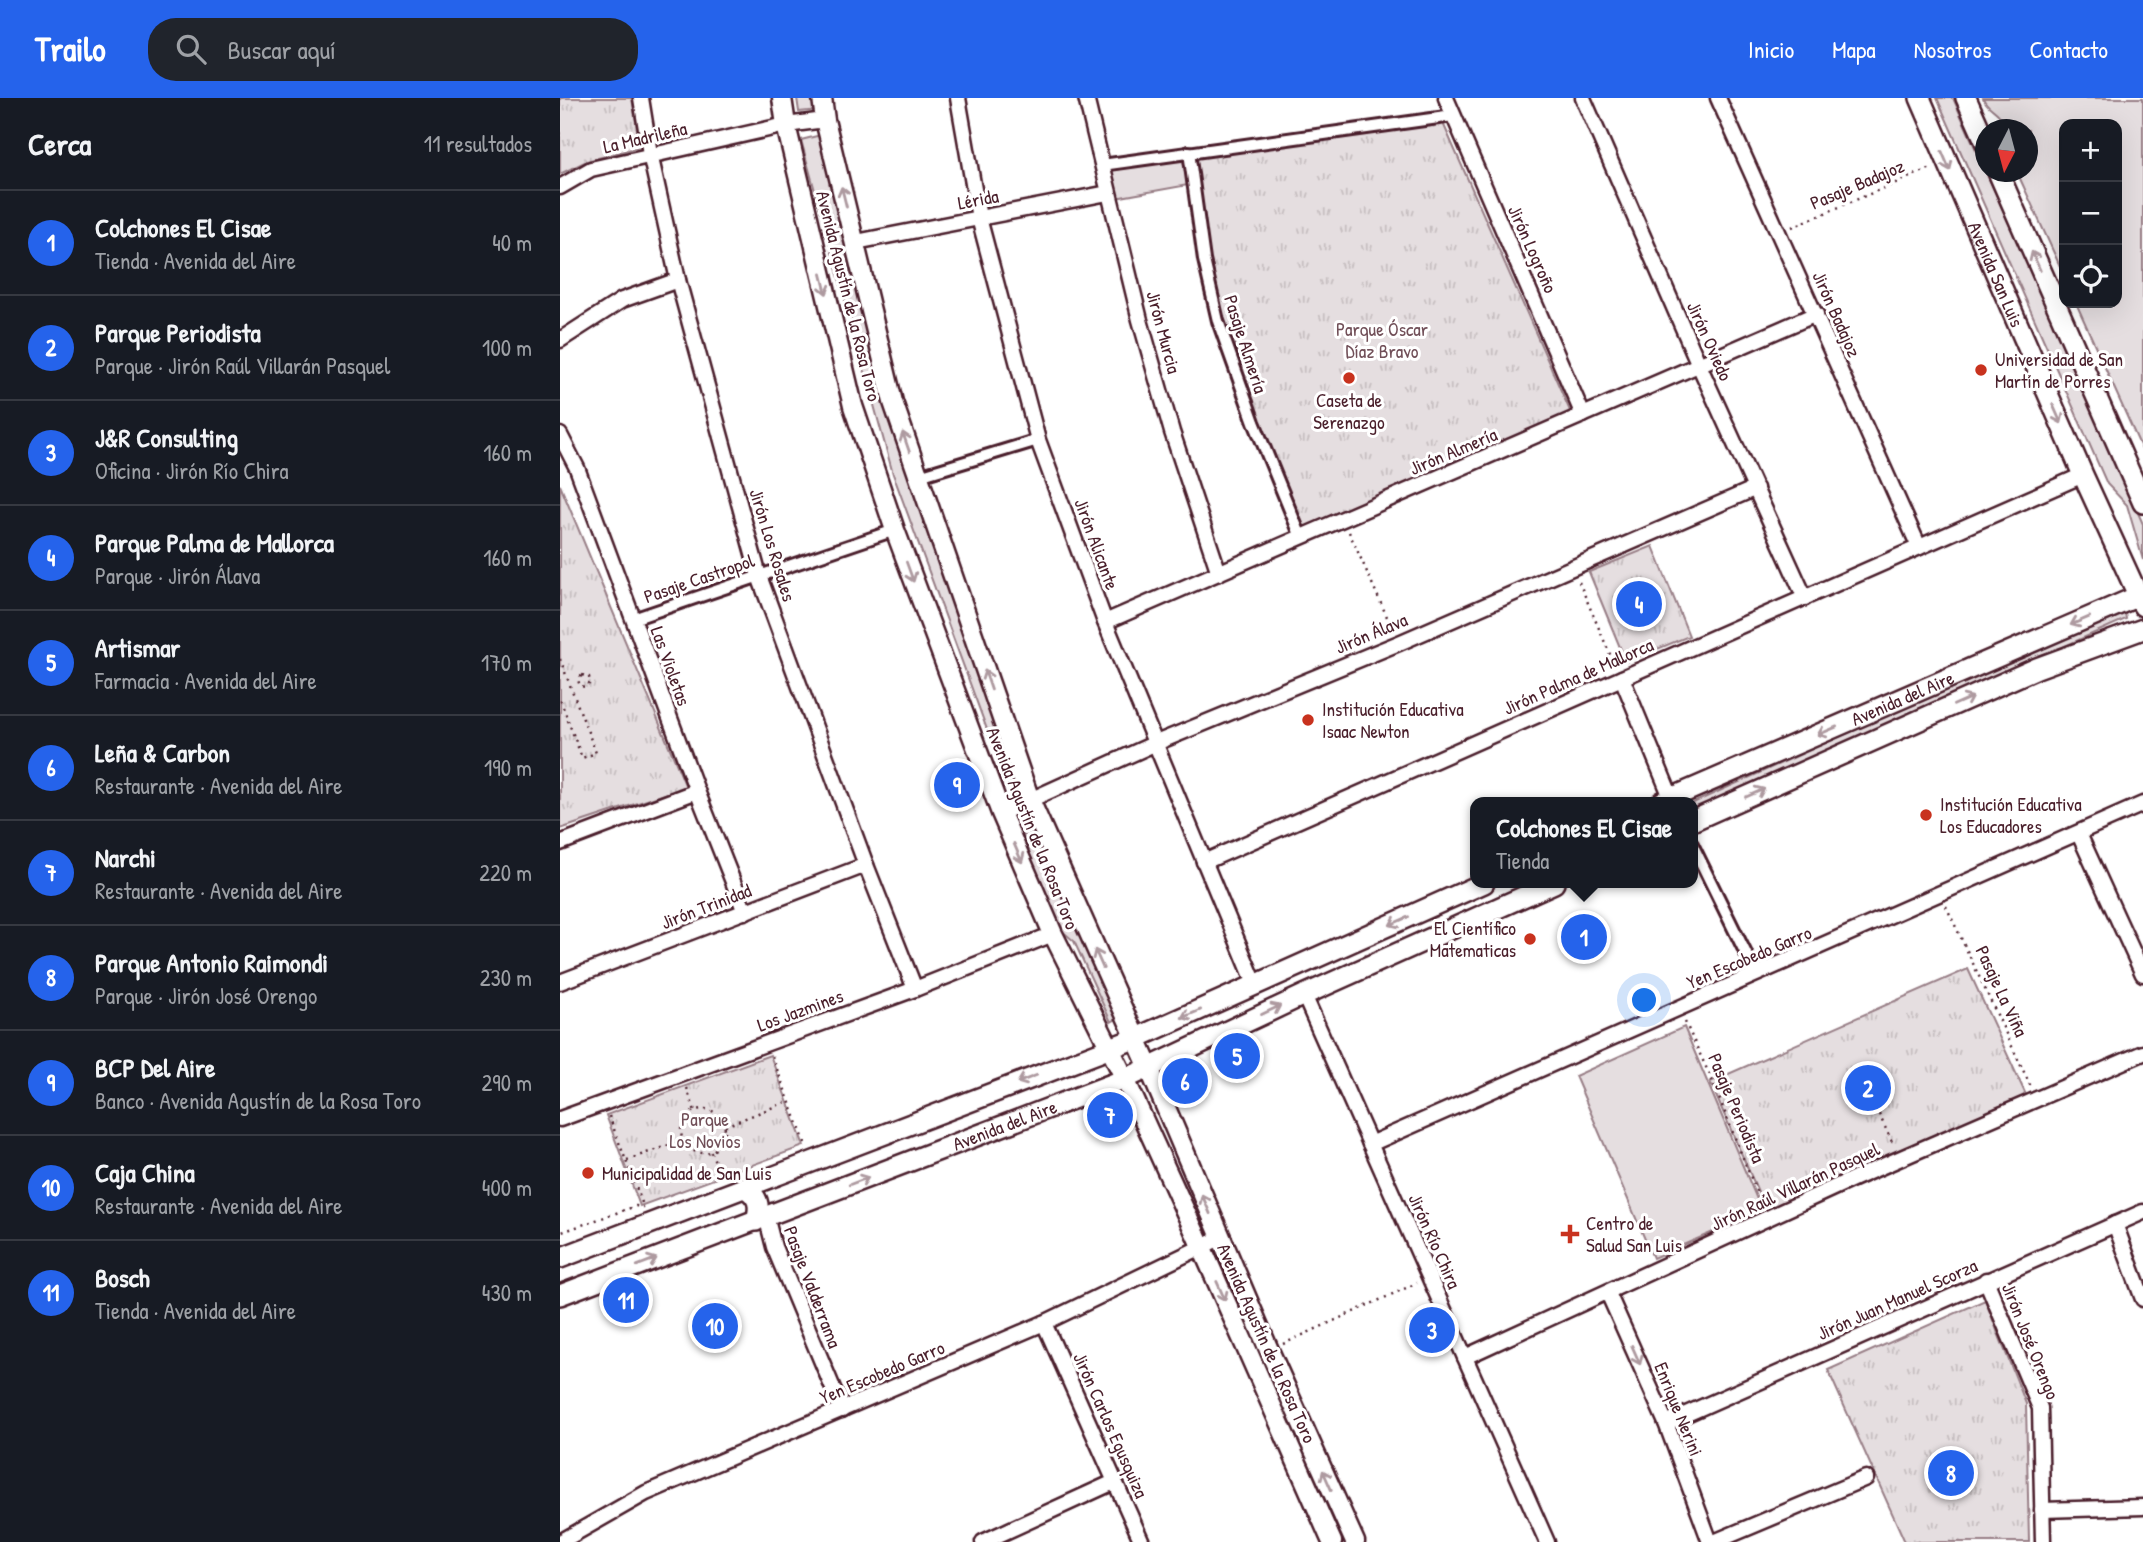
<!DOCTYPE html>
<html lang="es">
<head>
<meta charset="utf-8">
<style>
  :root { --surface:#171b24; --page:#20242c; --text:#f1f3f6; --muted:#9ea1a6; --line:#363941; --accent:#2563eb }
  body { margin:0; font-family:"Patrick Hand",sans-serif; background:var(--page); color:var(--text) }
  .controls { position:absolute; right:21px; top:21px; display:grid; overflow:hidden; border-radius:14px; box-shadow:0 7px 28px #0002 }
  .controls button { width:63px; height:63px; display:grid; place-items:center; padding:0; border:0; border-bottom:2px solid var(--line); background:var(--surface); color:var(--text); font:35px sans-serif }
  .compass { position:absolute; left:1415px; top:21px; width:63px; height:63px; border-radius:50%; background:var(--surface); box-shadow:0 7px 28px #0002; rotate:186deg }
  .you { position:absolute; left:1085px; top:903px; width:24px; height:24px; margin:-18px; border:5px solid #fff; border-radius:50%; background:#1a73e8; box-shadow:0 0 0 10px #1a73e833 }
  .badge { display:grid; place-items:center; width:46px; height:46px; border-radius:50%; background:var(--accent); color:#fff; font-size:23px; font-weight:700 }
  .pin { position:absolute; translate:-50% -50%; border:4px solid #fff; box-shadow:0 2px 7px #0006 }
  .popup { position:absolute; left:910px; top:699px; width:228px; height:91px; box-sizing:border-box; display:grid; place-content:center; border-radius:14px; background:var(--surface); filter:drop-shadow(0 2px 5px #0005); font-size:23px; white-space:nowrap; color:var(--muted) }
  .popup b { font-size:26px; color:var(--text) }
  .popup::after { content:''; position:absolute; left:50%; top:100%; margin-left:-14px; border:14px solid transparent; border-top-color:var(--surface) }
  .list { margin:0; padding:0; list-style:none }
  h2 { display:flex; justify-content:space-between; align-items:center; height:91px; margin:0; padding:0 28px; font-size:30px }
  h2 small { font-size:23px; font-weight:400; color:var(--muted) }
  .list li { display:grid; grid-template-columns:46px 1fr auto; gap:21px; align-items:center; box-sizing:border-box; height:105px; padding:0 28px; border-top:2px solid var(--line) }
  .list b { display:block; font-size:26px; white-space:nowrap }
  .list p { margin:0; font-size:23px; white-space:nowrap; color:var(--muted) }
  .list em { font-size:23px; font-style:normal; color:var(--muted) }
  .icon { flex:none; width:38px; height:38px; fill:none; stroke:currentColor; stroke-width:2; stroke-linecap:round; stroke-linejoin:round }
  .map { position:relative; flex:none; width:1583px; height:1444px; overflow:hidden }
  header { display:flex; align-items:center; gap:42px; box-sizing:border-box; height:98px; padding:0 35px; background:var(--accent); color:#fff }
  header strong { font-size:33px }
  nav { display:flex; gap:38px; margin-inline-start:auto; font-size:24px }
  .search { width:490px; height:63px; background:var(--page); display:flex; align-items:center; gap:18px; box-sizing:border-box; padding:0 24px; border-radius:28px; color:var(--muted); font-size:26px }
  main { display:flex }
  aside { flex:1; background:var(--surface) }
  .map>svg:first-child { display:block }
  .green { fill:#e5dee0; stroke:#987e86; stroke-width:2 }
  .park { fill:url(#park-tufts); stroke:#987e86; stroke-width:2 }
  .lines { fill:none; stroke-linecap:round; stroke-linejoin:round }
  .pedestrian-casing { stroke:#4a1f2b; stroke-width:16 }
  .minor-casing { stroke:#4a1f2b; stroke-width:19 }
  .tertiary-casing { stroke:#4a1f2b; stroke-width:23 }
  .secondary-casing { stroke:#4a1f2b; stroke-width:24 }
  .path { stroke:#4a1f2b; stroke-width:2.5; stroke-dasharray:2 5; stroke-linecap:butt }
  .pedestrian { stroke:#fff; stroke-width:10 }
  .minor { stroke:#fff; stroke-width:14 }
  .tertiary { stroke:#fff; stroke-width:18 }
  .secondary { stroke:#fff; stroke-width:19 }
  .oneway { stroke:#ae9aa0 }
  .poi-dot { fill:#c8321e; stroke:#fff; stroke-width:2.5 }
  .labels { text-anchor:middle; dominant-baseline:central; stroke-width:6; stroke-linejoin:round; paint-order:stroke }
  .street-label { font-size:19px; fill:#4a1f2b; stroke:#fff }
  .park-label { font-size:19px; fill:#714f58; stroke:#fff }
  .poi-label { font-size:19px; fill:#4a1f2b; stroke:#fff; text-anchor:start }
</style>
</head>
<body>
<header>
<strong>Trailo</strong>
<div class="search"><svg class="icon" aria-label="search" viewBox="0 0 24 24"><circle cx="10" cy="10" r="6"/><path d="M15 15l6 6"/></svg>Buscar aquí</div>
<nav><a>Inicio</a><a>Mapa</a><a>Nosotros</a><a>Contacto</a></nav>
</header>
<main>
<aside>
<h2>Cerca<small>11 resultados</small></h2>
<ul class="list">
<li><span class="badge">1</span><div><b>Colchones El Cisae</b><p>Tienda · Avenida del Aire</p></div><em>40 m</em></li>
<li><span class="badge">2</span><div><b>Parque Periodista</b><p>Parque · Jirón Raúl Villarán Pasquel</p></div><em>100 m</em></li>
<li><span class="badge">3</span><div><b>J&amp;R Consulting</b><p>Oficina · Jirón Río Chira</p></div><em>160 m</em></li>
<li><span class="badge">4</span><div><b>Parque Palma de Mallorca</b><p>Parque · Jirón Álava</p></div><em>160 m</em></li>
<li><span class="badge">5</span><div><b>Artismar</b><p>Farmacia · Avenida del Aire</p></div><em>170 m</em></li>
<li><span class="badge">6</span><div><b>Leña &amp; Carbon</b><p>Restaurante · Avenida del Aire</p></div><em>190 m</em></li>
<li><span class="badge">7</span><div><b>Narchi</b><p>Restaurante · Avenida del Aire</p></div><em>220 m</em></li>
<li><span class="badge">8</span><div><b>Parque Antonio Raimondi</b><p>Parque · Jirón José Orengo</p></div><em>230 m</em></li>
<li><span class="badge">9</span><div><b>BCP Del Aire</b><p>Banco · Avenida Agustín de la Rosa Toro</p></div><em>290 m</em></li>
<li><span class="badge">10</span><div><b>Caja China</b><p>Restaurante · Avenida del Aire</p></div><em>400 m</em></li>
<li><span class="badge">11</span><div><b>Bosch</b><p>Tienda · Avenida del Aire</p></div><em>430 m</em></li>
</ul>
</aside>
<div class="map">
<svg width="1583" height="1444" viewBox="0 0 1583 1444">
  <defs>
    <pattern id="park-tufts" width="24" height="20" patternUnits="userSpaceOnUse" patternTransform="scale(1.75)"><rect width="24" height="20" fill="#e5dee0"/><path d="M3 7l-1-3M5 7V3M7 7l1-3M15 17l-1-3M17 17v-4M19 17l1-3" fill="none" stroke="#c6bec0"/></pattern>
  </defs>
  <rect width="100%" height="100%" fill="#fff"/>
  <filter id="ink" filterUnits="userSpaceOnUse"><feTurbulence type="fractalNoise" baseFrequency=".0143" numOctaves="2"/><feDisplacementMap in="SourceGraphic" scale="14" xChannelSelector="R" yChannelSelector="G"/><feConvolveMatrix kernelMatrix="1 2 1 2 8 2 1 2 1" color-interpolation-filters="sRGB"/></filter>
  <g filter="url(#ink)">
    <g class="green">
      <path d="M237,0H257L259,12L239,14Z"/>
      <path d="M1377,0H1393L1583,426V462L1567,407L1547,386Z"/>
      <path d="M1423,0H1583V354L1516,205H1557V26H1504V177L1457,74H1468V32L1443,31C1445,14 1428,13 1423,0Z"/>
      <path d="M265,36L335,328L458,681L447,686L333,376L241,42Z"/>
      <path d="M624,61L628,87L555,100L548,73Z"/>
      <path d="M1564,510L1566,521L1505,548L1461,575L1139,719L1133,705Z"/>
      <path d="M476,731L558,920L551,924L514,843L501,832L462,738Z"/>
      <path d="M1124,929L1202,1113L1093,1160L1015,978Z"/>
    </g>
    <g class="park">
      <path d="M0,0H72L80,49L27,63L0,76Z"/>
      <path d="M883,25L1014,322L745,438L670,249L650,163L634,58Z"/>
      <path d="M0,387L126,689L0,731Z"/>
      <path d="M1093,448L1129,538L1066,564L1029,474Z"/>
      <path d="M1408,871L1466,997L1206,1112L1150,984Z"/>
      <path d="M210,957L244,1048L80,1108L46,1017Z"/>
      <path d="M1425,1202L1466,1306L1469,1444H1345L1268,1272Z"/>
    </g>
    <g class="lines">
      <g class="pedestrian-casing">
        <g id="pedestrian">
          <path d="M629,54L644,162L658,223L694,324L741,439"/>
          <path d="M542,67L893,18"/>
          <path d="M359,378L478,342"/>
          <path d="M73,521L335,432"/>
          <path d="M1132,746L1196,876"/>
        </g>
      </g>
      <g class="minor-casing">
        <g id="minor">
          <path d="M81,0L90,56L118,182L199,478L306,767L355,891"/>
          <path d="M398,0L419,120L478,342L545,524L696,888"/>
          <path d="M526,0L580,222L612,334L659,475"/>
          <path d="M886,0L1023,317"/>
          <path d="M1023,0L1139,267L1245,500"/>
          <path d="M1158,0L1359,449"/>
          <path d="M0,89L31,71L226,27L265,22"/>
          <path d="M296,144L548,95"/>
          <path d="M0,242L62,202L118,182"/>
          <path d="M0,337L17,370L137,693L185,814"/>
          <path d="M545,524L1256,216"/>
          <path d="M1062,580L1113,704"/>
          <path d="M441,715L596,645L839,545L1196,390"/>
          <path d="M1519,736L1583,876"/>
          <path d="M0,745L137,693"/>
          <path d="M644,764L1523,377"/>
          <path d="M0,884L306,767"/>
          <path d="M744,897L987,1444"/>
          <path d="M0,1021L355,891L493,836"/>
          <path d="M810,1046L1583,706"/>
          <path d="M206,1118L214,1149L282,1312"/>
          <path d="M1555,1126L1583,1201"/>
          <path d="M1426,1182L1480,1310L1483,1444"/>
          <path d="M1048,1195L1106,1325L1150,1444"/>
          <path d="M484,1225L582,1444"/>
          <path d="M905,1259L1295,1080L1583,955"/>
          <path d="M1106,1325L1583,1114"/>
          <path d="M1482,1412L1583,1409"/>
          <path d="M0,1444L86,1395L484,1225L660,1140"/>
          <path d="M423,1444L554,1384"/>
          <path d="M1154,1444L1306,1380"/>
        </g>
      </g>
      <g class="tertiary-casing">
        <g id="tertiary">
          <path d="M222,0L226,27L293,308L335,432L441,715L493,836L565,981L642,1150L772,1444"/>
          <path d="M262,0L265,22L333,304L470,702L589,970L709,1252L795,1444"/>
        </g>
      </g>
      <g class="secondary-casing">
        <g id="secondary">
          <path id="s1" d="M1360,0L1523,377L1583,508"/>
          <path d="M1406,0L1426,45"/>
          <path d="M1438,74L1583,405"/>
          <path id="s2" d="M1102,704L1583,496"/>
          <path d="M1132,723L1477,570L1583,531"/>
          <path d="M184,1089C198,1098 201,1106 196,1123"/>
          <path d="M0,1160L574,941L924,785"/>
          <path id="s3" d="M0,1197L565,981L744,897L994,785"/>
        </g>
      </g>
      <g class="path">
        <path d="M1232,129L1371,70"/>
        <path d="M789,434L832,530"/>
        <path d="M1019,484L1055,568"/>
        <path d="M0,561L36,655L22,660L0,601"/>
        <path d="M22,577L29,579L30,585L26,589L20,588L18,582Z"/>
        <path d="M1386,808L1471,989"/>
        <path d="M1125,924L1152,982L1201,1105"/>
        <path d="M212,958L246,1047"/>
        <path d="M127,990L135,1013"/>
        <path d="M1307,991L1334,1048"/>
        <circle cx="143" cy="1033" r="22"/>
        <path d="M49,1018L84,1110"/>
        <path d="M165,1028L229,1003"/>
        <path d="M151,1054L162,1080"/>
        <path d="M67,1062L123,1042"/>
        <path d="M0,1140L2,1134L76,1108L83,1109"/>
        <path d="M723,1246L857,1185"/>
      </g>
      <use href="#pedestrian" class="pedestrian"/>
      <use href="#minor" class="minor"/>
      <use href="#tertiary" class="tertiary"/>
      <use href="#secondary" class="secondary"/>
    </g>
    <defs><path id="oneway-shaft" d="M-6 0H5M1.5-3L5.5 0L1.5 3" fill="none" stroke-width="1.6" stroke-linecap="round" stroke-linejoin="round" transform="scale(1.75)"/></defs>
    <g class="oneway">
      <use href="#oneway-shaft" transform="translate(1386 63) rotate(67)"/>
      <use href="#oneway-shaft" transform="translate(284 99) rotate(-104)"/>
      <use href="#oneway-shaft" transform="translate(1476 163) rotate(-114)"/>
      <use href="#oneway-shaft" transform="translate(264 186) rotate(76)"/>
      <use href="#oneway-shaft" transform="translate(1497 316) rotate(66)"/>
      <use href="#oneway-shaft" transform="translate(346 344) rotate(-109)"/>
      <use href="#oneway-shaft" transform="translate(350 474) rotate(70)"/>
      <use href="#oneway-shaft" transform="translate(1520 523) rotate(157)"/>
      <use href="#oneway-shaft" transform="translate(428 582) rotate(-109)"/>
      <use href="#oneway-shaft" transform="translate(1403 603) rotate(-24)"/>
      <use href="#oneway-shaft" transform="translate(1267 633) rotate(157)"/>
      <use href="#oneway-shaft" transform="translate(1195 695) rotate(-24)"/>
      <use href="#oneway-shaft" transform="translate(458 755) rotate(67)"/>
      <use href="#oneway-shaft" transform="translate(839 823) rotate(156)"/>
      <use href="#oneway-shaft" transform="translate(539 861) rotate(-114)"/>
      <use href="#oneway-shaft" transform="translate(711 912) rotate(-26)"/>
      <use href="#oneway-shaft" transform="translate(631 916) rotate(157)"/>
      <use href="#oneway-shaft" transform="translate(467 981) rotate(159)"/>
      <use href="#oneway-shaft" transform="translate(299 1083) rotate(-21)"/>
      <use href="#oneway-shaft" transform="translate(646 1106) rotate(-113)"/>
      <use href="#oneway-shaft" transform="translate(87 1164) rotate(-21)"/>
      <use href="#oneway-shaft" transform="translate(661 1193) rotate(66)"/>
      <use href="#oneway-shaft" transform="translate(1076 1257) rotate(66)"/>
      <use href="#oneway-shaft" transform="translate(767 1382) rotate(-114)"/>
    </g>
  </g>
  <g class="poi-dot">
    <circle cx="1421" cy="272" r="7"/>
    <circle cx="789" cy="280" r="7"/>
    <circle cx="748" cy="622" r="7"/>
    <circle cx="1366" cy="717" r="7"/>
    <circle cx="970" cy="841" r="7"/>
    <circle cx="28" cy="1075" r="7"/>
    <path d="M1006.5 1125.5h7v7h7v7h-7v7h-7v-7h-7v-7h7z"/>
  </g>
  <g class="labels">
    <g class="street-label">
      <text transform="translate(85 39) rotate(-13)">La Madrileña</text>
      <text transform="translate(1297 86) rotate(-23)">Pasaje Badajoz</text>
      <text transform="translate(418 101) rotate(-11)">Lérida</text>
      <text transform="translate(973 151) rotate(66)">Jirón Logroño</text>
      <text stroke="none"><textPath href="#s1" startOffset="192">Avenida San Luis</textPath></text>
      <text transform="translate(289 198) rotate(76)">Avenida Agustín de la Rosa Toro</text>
      <text transform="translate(1277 216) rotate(66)">Jirón Badajoz</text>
      <text transform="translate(604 234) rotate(75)">Jirón Murcia</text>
      <text transform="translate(1150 243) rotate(66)">Jirón Oviedo</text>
      <text transform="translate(686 246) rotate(72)">Pasaje Almería</text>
      <text transform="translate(893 353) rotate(-23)">Jirón Almería</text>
      <text transform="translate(537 446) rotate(70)">Jirón Alicante</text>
      <text transform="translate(213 447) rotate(73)">Jirón Los Rosales</text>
      <text transform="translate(139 480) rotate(-19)">Pasaje Castropol</text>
      <text transform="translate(811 535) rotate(-23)">Jirón Álava</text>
      <text transform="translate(111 568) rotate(70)">Las Violetas</text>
      <text transform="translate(1018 578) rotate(-24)">Jirón Palma de Mallorca</text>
      <text stroke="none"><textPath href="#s2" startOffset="262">Avenida del Aire</textPath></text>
      <text transform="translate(473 730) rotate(68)">Avenida Agustín de la Rosa Toro</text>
      <text transform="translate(146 808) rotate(-21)">Jirón Trinidad</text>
      <text transform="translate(1189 859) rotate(-23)">Yen Escobedo Garro</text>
      <text transform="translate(1442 893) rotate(65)">Pasaje La Viña</text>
      <text transform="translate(240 912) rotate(-20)">Los Jazmines</text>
      <text transform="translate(1177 1010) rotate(67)">Pasaje Periodista</text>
      <text stroke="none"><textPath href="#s3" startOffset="476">Avenida del Aire</textPath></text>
      <text transform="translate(1235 1088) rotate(-25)">Jirón Raúl Villarán Pasquel</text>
      <text transform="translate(875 1143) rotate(66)">Jirón Río Chira</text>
      <text transform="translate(253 1189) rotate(69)">Pasaje Valderrama</text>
      <text transform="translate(1337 1201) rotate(-24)">Jirón Juan Manuel Scorza</text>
      <text transform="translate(1471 1243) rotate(68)">Jirón José Orengo</text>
      <text transform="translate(707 1245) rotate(66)">Avenida Agustín de la Rosa Toro</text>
      <text transform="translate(322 1274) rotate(-23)">Yen Escobedo Garro</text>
      <text transform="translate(1119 1311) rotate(68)">Enrique Nerini</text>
      <text transform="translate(551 1327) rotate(66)">Jirón Carlos Egusquiza</text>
    </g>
    <g class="park-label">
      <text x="822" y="231">Parque Óscar<tspan x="822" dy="22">Díaz Bravo</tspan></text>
      <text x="145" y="1021">Parque<tspan x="145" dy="22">Los Novios</tspan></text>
    </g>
    <g class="poi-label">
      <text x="1435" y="261">Universidad de San<tspan x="1435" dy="22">Martín de Porres</tspan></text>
      <text x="789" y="302" text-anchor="middle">Caseta de<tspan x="789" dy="22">Serenazgo</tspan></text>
      <text x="762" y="611">Institución Educativa<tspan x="762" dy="22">Isaac Newton</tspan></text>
      <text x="1380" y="706">Institución Educativa<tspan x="1380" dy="22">Los Educadores</tspan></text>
      <text x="956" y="830" text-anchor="end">El Científico<tspan x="956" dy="22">Matematicas</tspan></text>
      <text x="42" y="1075">Municipalidad de San Luis</text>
      <text x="1026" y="1125">Centro de<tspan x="1026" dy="22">Salud San Luis</tspan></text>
    </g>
  </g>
</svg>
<div class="controls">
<button>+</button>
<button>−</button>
<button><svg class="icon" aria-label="locate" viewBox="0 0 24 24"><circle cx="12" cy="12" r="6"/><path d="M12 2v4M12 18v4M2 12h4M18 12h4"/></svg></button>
</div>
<svg class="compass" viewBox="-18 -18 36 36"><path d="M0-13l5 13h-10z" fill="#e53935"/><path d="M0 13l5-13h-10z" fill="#9ea1a6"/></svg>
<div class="you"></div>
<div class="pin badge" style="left:1024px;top:839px">1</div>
<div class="popup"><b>Colchones El Cisae</b>Tienda</div>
<div class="pin badge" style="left:1308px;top:990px">2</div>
<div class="pin badge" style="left:872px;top:1232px">3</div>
<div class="pin badge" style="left:1079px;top:506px">4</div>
<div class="pin badge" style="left:677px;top:958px">5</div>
<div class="pin badge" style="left:625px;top:983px">6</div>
<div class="pin badge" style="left:550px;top:1017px">7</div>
<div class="pin badge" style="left:1391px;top:1375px">8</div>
<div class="pin badge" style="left:397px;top:687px">9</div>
<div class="pin badge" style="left:155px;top:1228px">10</div>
<div class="pin badge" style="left:66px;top:1202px">11</div>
</div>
</main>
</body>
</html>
